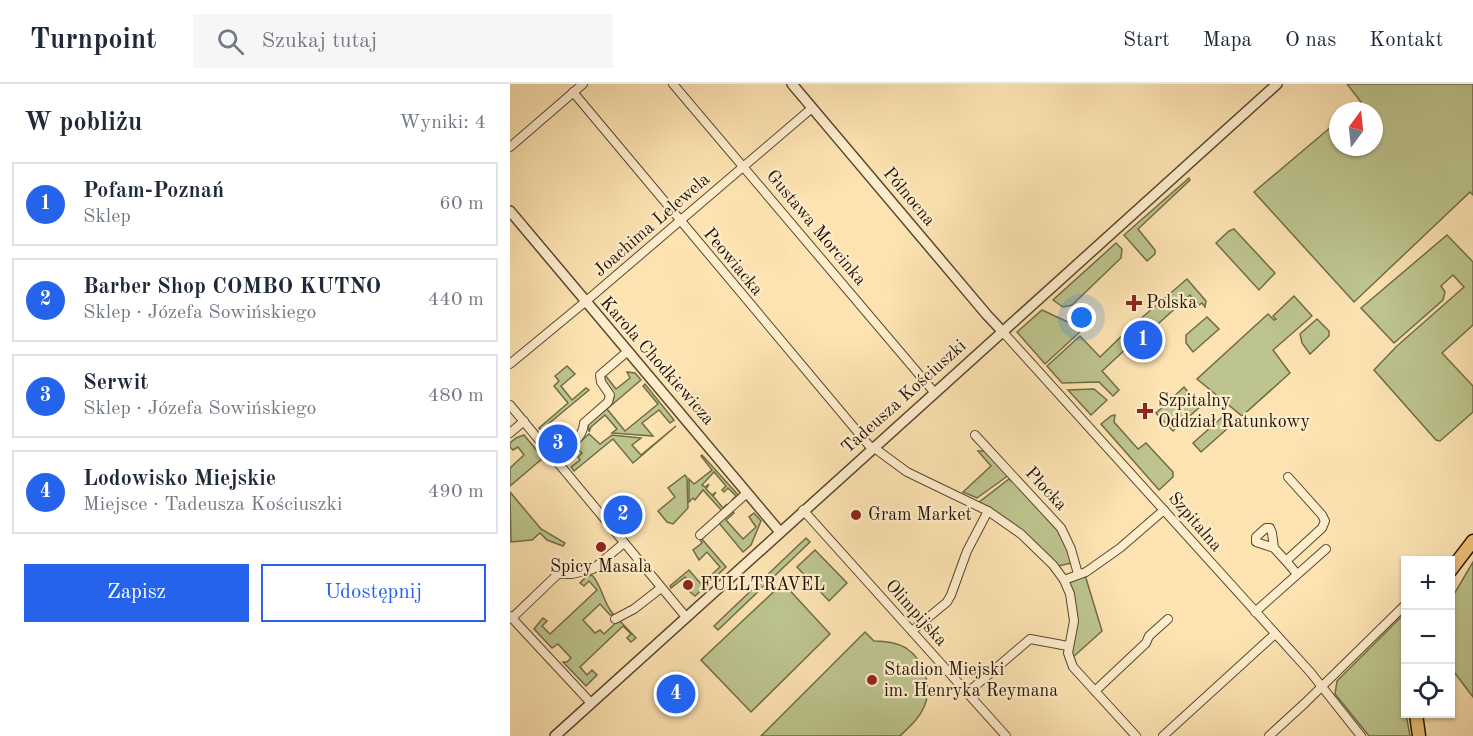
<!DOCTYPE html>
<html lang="pl">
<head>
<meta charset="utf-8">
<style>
  :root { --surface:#fff; --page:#f6f6f7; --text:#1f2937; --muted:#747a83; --line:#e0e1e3; --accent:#2563eb }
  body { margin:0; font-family:"Old Standard TT",serif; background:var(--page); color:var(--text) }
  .controls { position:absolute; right:18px; bottom:18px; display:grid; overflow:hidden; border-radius:0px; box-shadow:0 2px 4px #0004 }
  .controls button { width:54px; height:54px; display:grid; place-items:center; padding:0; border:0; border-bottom:2px solid var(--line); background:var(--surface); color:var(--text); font:30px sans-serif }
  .compass { position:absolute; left:819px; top:18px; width:54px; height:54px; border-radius:50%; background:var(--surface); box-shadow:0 2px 4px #0004; rotate:15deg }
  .you { position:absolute; left:572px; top:234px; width:21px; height:21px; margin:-15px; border:4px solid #fff; border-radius:50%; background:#1a73e8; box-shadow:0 0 0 9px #1a73e833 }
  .badge { display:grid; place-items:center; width:39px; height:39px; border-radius:50%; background:var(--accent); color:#fff; font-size:20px; font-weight:700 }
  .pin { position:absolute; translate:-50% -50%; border:3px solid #fff; box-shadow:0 2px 6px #0006 }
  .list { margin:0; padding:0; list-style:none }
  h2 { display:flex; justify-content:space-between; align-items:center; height:78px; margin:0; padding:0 24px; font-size:26px }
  h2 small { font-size:20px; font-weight:400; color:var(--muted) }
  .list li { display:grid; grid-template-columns:39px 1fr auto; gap:18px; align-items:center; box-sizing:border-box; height:84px; margin:0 12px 12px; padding:0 12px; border:2px solid var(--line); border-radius:0px }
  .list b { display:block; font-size:22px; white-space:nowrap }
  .list p { margin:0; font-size:20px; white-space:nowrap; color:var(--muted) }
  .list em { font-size:20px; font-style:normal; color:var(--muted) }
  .actions { display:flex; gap:12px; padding:18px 24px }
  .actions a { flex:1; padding:14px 0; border:2px solid var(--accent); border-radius:0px; text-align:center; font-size:21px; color:var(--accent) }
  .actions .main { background:var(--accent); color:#fff }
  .icon { flex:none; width:33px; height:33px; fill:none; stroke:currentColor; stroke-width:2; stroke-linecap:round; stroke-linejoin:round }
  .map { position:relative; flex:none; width:963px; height:652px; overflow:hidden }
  header { display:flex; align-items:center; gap:36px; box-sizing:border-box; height:84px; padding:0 30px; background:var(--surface); border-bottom:2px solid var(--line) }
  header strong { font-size:28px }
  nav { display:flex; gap:33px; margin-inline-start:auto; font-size:21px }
  .search { width:420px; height:54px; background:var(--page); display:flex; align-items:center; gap:15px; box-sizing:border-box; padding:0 21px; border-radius:0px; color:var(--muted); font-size:22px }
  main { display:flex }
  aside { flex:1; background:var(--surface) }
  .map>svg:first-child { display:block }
  .green { fill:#bdc48e; stroke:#706c48; stroke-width:1.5 }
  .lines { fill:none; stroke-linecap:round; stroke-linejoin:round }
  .minor-casing { stroke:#59472d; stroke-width:10 }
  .tertiary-casing { stroke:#59472d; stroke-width:12 }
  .primary-casing { stroke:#221301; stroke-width:15 }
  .minor { stroke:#feedcd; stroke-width:8 }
  .tertiary { stroke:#feedcd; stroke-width:9 }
  .primary { stroke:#eec279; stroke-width:12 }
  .poi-dot { fill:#8f2418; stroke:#feedcd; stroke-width:2 }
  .labels { text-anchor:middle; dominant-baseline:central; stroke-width:4.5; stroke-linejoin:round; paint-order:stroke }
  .street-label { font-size:18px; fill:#221301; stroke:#feedcd }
  .poi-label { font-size:18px; fill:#221301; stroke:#feedcd; text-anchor:start }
</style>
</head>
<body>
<header>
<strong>Turnpoint</strong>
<div class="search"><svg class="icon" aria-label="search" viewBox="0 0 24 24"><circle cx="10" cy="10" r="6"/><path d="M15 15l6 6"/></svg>Szukaj tutaj</div>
<nav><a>Start</a><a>Mapa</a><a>O nas</a><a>Kontakt</a></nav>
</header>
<main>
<aside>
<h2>W pobliżu<small>Wyniki: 4</small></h2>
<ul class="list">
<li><span class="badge">1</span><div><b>Pofam-Poznań</b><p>Sklep</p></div><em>60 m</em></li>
<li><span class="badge">2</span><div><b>Barber Shop COMBO KUTNO</b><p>Sklep · Józefa Sowińskiego</p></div><em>440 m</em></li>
<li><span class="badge">3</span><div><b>Serwit</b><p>Sklep · Józefa Sowińskiego</p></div><em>480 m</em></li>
<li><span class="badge">4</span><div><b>Lodowisko Miejskie</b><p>Miejsce · Tadeusza Kościuszki</p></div><em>490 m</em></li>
</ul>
<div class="actions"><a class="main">Zapisz</a><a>Udostępnij</a></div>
</aside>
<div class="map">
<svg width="963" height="652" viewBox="0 0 963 652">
  <rect width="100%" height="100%" fill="#fde3b2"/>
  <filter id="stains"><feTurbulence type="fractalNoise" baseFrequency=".00333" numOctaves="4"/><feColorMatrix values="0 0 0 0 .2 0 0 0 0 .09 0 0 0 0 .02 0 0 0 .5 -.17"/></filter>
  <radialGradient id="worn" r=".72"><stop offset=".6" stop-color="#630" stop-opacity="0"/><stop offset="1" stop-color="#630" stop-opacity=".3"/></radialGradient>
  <g class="green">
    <path d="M837,0H963V111L960,108L844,218L744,108L828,37V63H864V27H840L851,18Z"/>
    <path d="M679,94L680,96L628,145L645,166V170L637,177L614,151Z"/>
    <path d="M724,145L765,189L749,206L706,159L719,147Z"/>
    <path d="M937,151L963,178V241L932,269L963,302V328L930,357L926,356L864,286L887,262L954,203L943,191L931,202L935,208L933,216L884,259L851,224Z"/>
    <path d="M606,159L612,165L611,174L562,221L553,223L543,216Z"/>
    <path d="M677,195L696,217L695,223L692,219L689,221L680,211L639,248L628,237Z"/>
    <path d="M784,212L802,232L763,266L780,289L732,332L687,295L758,230L764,236L766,235L763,232Z"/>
    <path d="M532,226L573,245L535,280L507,248Z"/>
    <path d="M697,233L709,245L683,268L676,259V251Z"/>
    <path d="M807,235L819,247V252L800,270L792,259L790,250Z"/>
    <path d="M623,241L632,250L592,287L609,306L603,312L589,298L552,299L537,282L570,252L590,273Z"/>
    <path d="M57,282L65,290L51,302L62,316L76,304L79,306L31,346L29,344L58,319L44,302L49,297L45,292Z"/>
    <path d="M117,288L125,289L131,296L97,325L115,347L148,320L133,302L135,300L164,336L160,339L149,326L132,339L143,352L102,349L107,345L95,331L81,343L79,348L78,340C85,333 108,321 103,310C101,303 94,300 92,293L95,291L106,305L120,294Z"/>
    <path d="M674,303L678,308L676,311L678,314L681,312L691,322L663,347L646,329Z"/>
    <path d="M584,305L597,316L581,331L558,306Z"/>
    <path d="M718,328L727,336L691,368L683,359Z"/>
    <path d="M605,331L604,338L628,365L636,359L663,388V393L649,406L591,340L601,332Z"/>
    <path d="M166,342L123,379L103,355L64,387L61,383L70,376L68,373L72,369L64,363L79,350L90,360L102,351L131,354L122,361L131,371Z"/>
    <path d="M14,351L33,374L0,402V384L14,371L8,363L3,366L0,363V359L6,354Z"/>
    <path d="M468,367H477L499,391L467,414L453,408L481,382Z"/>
    <path d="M192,371L230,413L222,416L226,412L218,404L214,408L212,406L216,402L204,388L192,401L195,403L199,400L196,405L202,411L206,408L203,412L213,424L217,420L213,428L193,406L185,416L183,414L179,418V395L184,400L202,386L191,372Z"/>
    <path d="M175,391L177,394L178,424L163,440L157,438L148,427L165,413L158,404Z"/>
    <path d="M499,395L504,399L505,397L553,452L562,479L548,482L510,446L468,419Z"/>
    <path d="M0,408L31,445L55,459L53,462L37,456L30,449L22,456L1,458Z"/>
    <path d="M222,426L224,429L216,436L233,455L246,443L239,433L244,429L251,437L241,461L233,468L209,439L191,454L216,483L185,512L179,507L183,503L175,493L161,504L160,502L179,486L191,500L210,483L197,468L189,476L183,466L192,459L189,454Z"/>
    <path d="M296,454L300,458L208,546L204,542Z"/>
    <path d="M305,466L337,499L319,517L287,483Z"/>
    <path d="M963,478V613L941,584L940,517Z"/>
    <path d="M82,491C93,503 93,520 104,531H100L90,520L73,536L85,549L90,546L94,550L109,536L126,554L121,558L117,554L121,550L113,542L70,583L77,591L82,586L87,591L76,602L53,578H57L61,574L48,560L42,564L24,545L33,534L37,537L32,542L40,550L87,506L79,497L74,502L70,499L76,493Z"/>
    <path d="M575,491L592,547L562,574C561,561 567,550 566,536C566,524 560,511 559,499Z"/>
    <path d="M273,499L320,550L241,628L191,576Z"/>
    <path d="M895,529L896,630L900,652H859L825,610L827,597Z"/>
    <path d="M355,548L364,557C375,557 386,558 396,564C414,576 423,602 414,623C409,635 399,643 390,652H251Z"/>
  </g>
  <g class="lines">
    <g class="minor-casing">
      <g id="minor">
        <path d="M163,0L424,308"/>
        <path d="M63,8L362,365"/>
        <path d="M0,63L73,0"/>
        <path d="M492,247L801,589L851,652"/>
        <path d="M0,280L75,218L302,24"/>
        <path d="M0,321L176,533"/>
        <path d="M0,349L14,337"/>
        <path d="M465,351L551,444L561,465L568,490"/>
        <path d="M363,363L397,388L478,427L511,450L543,481L554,496L560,510L564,537L558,569L563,583L626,652"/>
        <path d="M45,373C58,364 73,355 74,339L98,318L100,311L91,298L90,291L118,267"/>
        <path d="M778,393L812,431L815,437L812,444L776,477L787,490"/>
        <path d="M293,426L496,652"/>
        <path d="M190,451L237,409"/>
        <path d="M764,464L746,458V453L756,444H760L762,449L764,464L776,477"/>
        <path d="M554,496L576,488L610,464L654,426"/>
        <path d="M745,528L816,465"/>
        <path d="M0,532L81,619"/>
        <path d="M2,534L48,490H62L83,485L114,459"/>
        <path d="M105,535L124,525L151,504"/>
        <path d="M402,547L437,518L441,511L457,467L478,427"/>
        <path d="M585,607L636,559L639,552L658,535"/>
        <path d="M457,609L520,555L558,562"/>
        <path d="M653,652L765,550"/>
        <path d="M759,652L795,619L896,520"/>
      </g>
    </g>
    <g class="tertiary-casing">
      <g id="tertiary">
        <path d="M282,0L477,231L492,247"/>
        <path d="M0,127L270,448"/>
        <path d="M45,652L767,0"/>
      </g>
    </g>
    <g class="primary-casing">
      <g id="primary">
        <path d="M940,487L963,457"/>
        <path d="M906,630L909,652"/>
      </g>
    </g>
    <use href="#minor" class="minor"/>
    <use href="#tertiary" class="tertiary"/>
    <use href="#primary" class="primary"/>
  </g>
  <g class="poi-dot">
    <path d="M621 210h6v6h6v6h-6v6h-6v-6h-6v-6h6z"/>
    <path d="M632 318h6v6h6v6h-6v6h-6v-6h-6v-6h6z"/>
    <circle cx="346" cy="431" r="6"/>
    <circle cx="91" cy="463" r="6"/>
    <circle cx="178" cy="501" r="6"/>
    <circle cx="362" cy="596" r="6"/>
  </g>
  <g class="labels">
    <g class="street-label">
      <text transform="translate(399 113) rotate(50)">Północna</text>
      <text transform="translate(142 141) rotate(-41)">Joachima Lelewela</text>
      <text transform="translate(306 144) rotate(50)">Gustawa Morcinka</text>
      <text transform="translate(223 178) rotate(50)">Peowiacka</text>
      <text transform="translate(147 277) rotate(49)">Karola Chodkiewicza</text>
      <text transform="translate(394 313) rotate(-42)">Tadeusza Kościuszki</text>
      <text transform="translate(536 405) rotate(47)">Płocka</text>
      <text transform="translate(685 438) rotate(49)">Szpitalna</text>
      <text transform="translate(406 529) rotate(48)">Olimpijska</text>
    </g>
    <g class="poi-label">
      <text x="636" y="219">Polska</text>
      <text x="648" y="317">Szpitalny<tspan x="648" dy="21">Oddział Ratunkowy</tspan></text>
      <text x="358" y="431">Gram Market</text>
      <text x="91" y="483" text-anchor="middle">Spicy Masala</text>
      <text x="190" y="501">FULLTRAVEL</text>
      <text x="374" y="586">Stadion Miejski<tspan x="374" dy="21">im. Henryka Reymana</tspan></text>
    </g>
  </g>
  <rect width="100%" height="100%" filter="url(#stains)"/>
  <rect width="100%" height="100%" fill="url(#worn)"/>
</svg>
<div class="controls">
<button>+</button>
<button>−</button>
<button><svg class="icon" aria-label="locate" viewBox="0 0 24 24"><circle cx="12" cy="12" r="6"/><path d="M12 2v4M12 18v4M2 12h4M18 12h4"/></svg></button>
</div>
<svg class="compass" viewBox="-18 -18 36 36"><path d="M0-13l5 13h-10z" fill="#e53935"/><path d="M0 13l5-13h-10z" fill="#747a83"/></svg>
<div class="you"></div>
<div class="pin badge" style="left:633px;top:256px">1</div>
<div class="pin badge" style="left:113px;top:431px">2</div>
<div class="pin badge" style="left:48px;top:360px">3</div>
<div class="pin badge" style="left:166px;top:610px">4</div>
</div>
</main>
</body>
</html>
